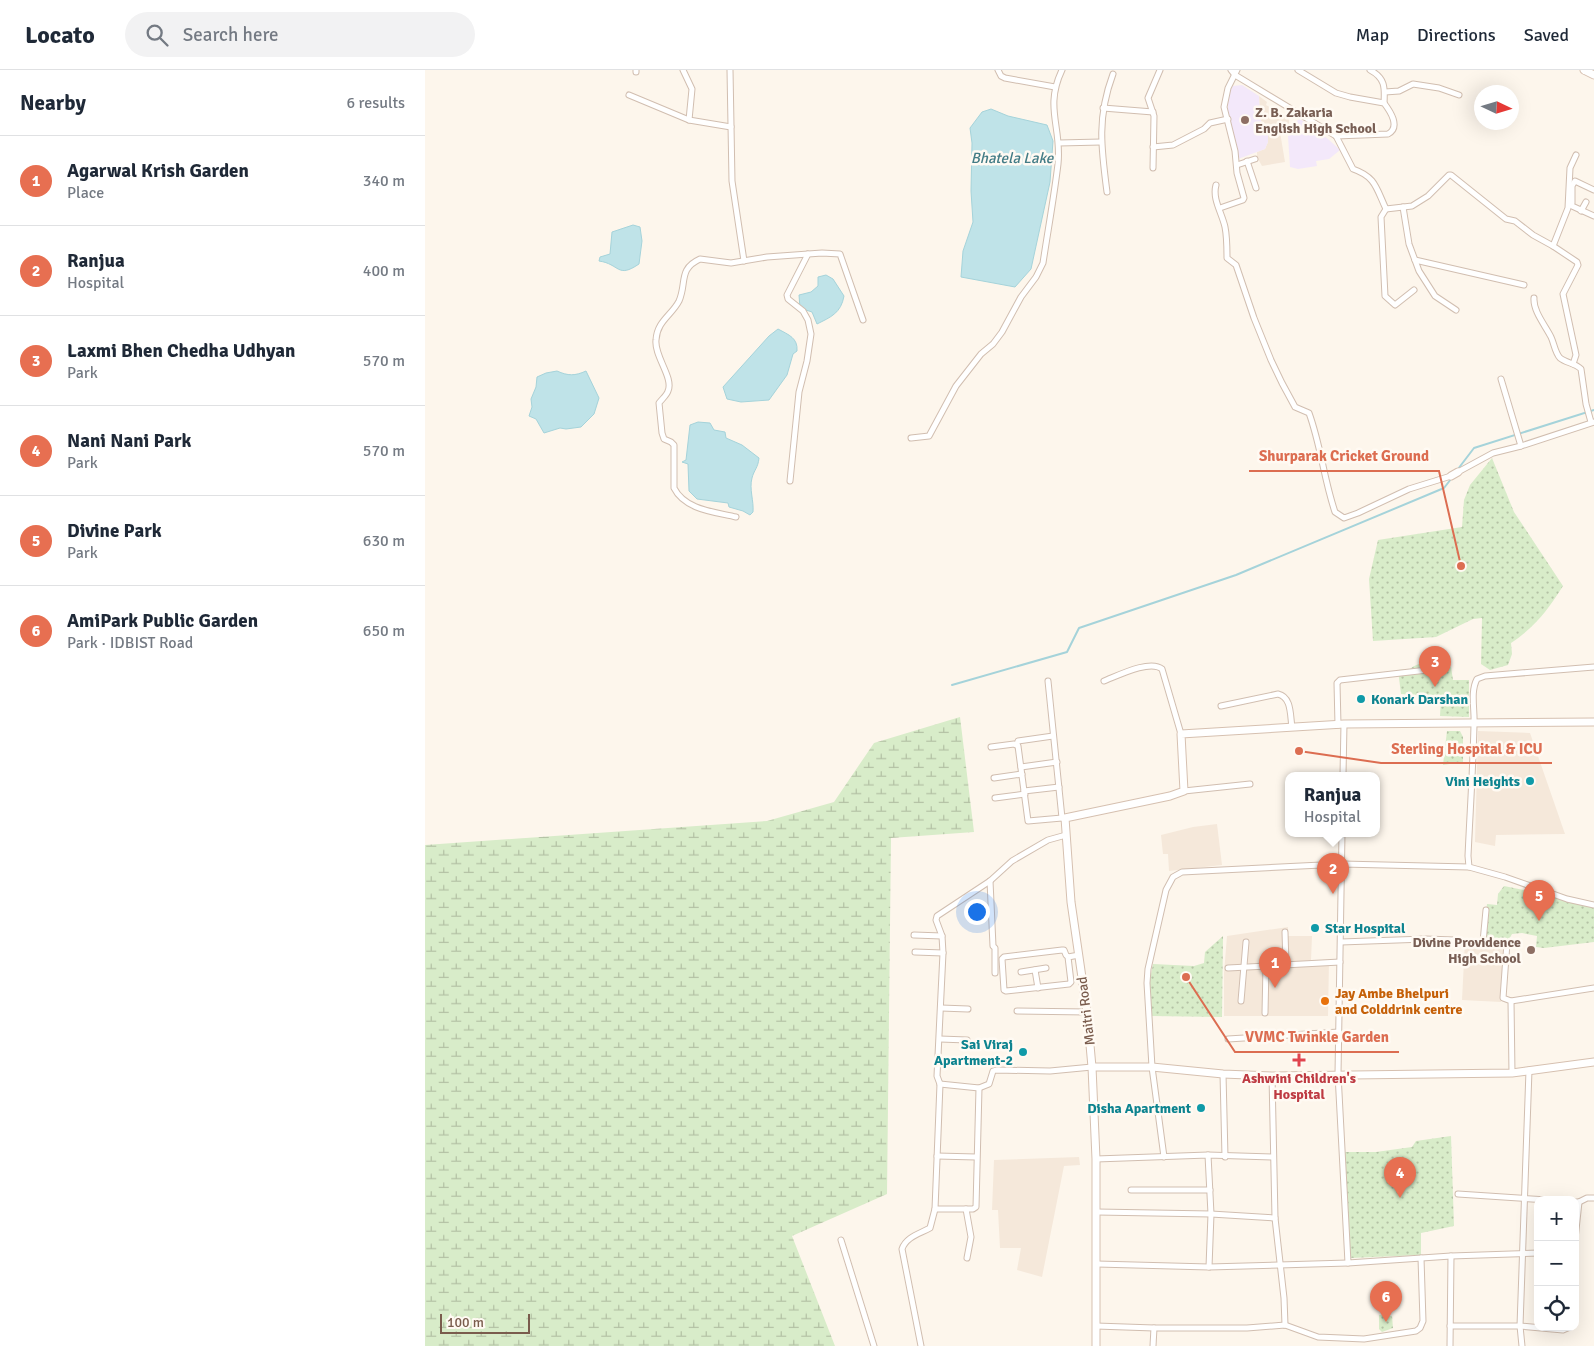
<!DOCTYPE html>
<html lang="en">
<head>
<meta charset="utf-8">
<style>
  :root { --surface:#fff; --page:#f2f2f3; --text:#1f2937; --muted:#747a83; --line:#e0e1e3; --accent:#e76f51 }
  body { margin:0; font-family:Signika,sans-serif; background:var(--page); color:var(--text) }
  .controls { position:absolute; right:15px; bottom:15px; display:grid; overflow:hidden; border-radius:10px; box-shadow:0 5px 20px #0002 }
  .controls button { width:45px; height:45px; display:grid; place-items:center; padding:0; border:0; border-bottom:1px solid var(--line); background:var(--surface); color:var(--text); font:25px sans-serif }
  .compass { position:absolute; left:1049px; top:15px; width:45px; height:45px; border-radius:50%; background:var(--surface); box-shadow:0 5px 20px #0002; rotate:94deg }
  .scale { position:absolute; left:15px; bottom:12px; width:90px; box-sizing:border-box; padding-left:5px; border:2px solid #7a5c4d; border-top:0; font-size:14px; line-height:18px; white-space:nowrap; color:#7a5c4d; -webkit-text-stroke:4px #fffaf3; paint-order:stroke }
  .you { position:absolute; left:551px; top:841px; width:18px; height:18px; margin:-12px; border:4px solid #fff; border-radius:50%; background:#1a73e8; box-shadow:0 0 0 8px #1a73e833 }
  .badge { display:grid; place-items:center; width:32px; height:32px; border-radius:50%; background:var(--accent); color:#fff; font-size:16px; font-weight:700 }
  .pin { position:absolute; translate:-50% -41px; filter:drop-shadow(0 1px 2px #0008) }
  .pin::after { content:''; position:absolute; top:26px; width:18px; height:15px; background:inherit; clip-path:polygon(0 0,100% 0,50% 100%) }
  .popup { position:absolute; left:860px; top:702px; width:95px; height:65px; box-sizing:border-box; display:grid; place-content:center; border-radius:10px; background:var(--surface); filter:drop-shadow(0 1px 4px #0005); font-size:16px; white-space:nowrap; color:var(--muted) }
  .popup b { font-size:19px; color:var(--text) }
  .popup::after { content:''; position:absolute; left:50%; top:100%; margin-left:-10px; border:10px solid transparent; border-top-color:var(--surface) }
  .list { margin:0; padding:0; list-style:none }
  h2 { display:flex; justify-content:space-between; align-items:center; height:65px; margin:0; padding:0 20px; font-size:21px }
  h2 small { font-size:16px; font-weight:400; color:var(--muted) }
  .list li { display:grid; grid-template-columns:32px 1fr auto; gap:15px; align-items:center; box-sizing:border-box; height:90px; padding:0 20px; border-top:1px solid var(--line) }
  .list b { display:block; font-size:19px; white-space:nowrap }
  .list p { margin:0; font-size:16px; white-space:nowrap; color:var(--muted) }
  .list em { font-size:16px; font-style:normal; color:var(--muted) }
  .icon { flex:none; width:28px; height:28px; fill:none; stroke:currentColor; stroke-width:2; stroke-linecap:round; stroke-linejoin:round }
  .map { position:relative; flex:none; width:1169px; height:1276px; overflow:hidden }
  header { display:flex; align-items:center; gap:30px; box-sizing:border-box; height:70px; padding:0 25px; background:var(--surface); border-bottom:1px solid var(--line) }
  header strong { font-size:24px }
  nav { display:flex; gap:28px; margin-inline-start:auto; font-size:18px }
  .search { width:350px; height:45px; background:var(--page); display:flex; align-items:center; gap:12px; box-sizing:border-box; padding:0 18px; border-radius:28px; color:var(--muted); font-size:19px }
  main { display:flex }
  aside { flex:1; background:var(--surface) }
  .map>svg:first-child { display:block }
  .residential { fill:#f5e8da }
  .education { fill:#f3e8fa }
  .grass { fill:url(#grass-dots) }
  .wetland { fill:url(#wetland-marsh) }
  .water { fill:#bfe3e8; stroke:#a5d3da }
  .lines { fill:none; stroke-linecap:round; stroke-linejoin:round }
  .stream { stroke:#a5d3da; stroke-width:2 }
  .street-casing { stroke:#d1beb0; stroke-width:7 }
  .secondary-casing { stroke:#d6c0b0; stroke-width:9 }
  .street { stroke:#fff; stroke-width:5 }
  .secondary { stroke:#fff; stroke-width:7 }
  .education-dot { fill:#8d6e63; stroke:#fffaf3; stroke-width:2 }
  .culture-dot { fill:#0f9aa8; stroke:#fffaf3; stroke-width:2 }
  .food-dot { fill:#e8710a; stroke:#fffaf3; stroke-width:2 }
  .health-dot { fill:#e0444e; stroke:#fffaf3; stroke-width:2 }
  .labels { text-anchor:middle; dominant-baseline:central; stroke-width:5; stroke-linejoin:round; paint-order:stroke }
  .education-label { font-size:14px; font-weight:bold; fill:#785e54; stroke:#fffaf3; text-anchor:start }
  .culture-label { font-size:14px; font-weight:bold; fill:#0d838f; stroke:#fffaf3; text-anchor:end }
  .food-label { font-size:14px; font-weight:bold; fill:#c56008; stroke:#fffaf3; text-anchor:start }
  .street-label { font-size:14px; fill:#7a5c4d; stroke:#fffaf3 }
  .health-label { font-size:14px; font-weight:bold; fill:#be3a42; stroke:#fffaf3 }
  .water-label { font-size:15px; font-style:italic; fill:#437c86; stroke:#fffaf3 }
  .leader { fill:none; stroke:#dc6d51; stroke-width:2 }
  .callout-dot { fill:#dc6d51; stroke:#fffaf3; stroke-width:2 }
  .callout-label { font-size:15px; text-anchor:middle; font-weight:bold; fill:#dc6d51; stroke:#fffaf3; stroke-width:5; stroke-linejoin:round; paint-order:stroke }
</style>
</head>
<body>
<header>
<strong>Locato</strong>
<div class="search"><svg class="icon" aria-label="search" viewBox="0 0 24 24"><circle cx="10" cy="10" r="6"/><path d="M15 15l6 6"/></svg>Search here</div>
<nav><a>Map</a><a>Directions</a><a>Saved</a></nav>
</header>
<main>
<aside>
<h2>Nearby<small>6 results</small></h2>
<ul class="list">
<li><span class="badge">1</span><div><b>Agarwal Krish Garden</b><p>Place</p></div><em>340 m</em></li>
<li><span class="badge">2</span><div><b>Ranjua</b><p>Hospital</p></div><em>400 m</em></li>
<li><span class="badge">3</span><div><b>Laxmi Bhen Chedha Udhyan</b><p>Park</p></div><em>570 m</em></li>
<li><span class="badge">4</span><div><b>Nani Nani Park</b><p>Park</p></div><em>570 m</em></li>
<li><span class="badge">5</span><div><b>Divine Park</b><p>Park</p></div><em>630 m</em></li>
<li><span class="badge">6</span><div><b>AmiPark Public Garden</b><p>Park · IDBIST Road</p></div><em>650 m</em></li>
</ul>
</aside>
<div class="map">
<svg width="1169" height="1276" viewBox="0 0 1169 1276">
  <defs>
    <pattern id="grass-dots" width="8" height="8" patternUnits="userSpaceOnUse" patternTransform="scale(1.25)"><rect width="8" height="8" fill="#d8ecc9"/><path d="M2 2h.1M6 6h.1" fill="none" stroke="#b4c2a5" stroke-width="1.8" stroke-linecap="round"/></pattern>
    <pattern id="wetland-marsh" width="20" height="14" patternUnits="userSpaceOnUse" patternTransform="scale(1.25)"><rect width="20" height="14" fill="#d8ecc9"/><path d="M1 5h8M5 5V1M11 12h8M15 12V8" fill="none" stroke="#b4c2a5"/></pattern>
  </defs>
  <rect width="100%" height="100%" fill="#fdf6ec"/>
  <g class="residential">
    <path d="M834,26L842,32L841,35L864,48V55L855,62L860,92L837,96L832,87V82L840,79L843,72V62L835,49Z"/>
    <path d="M1053,661L1105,663L1140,764L1071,765L1070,776L1050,772Z"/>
    <path d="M792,754L797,795L744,801L743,784H738L736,765L768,757Z"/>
    <path d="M863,857V866H887L886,890L904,891L903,946H799V903L802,866Z"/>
    <path d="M1040,871L1080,874L1076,932L1037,930Z"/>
    <path d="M654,1087L655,1095L639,1096L617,1207L592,1200L596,1178H575L573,1140H567L569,1090Z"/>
  </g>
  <g class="education">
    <path d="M817,15L834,26L835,49L843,62V72L840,79L813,89L803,44L802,27L808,16Z"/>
    <path d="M875,49L903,69L915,80L904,89L891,91L892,96L873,99L865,97L863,66L868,63V53Z"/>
  </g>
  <g class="grass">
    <path d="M1067,388L1089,442L1138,516C1122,541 1111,556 1086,573L1087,584L1083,595L1065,600L1056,594L1057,548L1048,549L1011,567L948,571L944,509L953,470L1037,457L1039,430L1045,415Z"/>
    <path d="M1018,592L1026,597L1028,610H1044V647L1015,646L1016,628L976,624L973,600L985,599C993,591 1007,593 1018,592Z"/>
    <path d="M1022,661H1035L1038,667V692L1018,695Z"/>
    <path d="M1079,816L1142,829L1169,837V872L1119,878L1111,877L1112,866L1097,863L1087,864L1082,873L1058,872L1062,834L1072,835L1073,824Z"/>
    <path d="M798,866L797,947L726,946L724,914L728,894L769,896L779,893L780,882Z"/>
    <path d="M1026,1066L1029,1156L996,1163V1185L925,1188L920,1082H951L987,1077L991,1071Z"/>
    <path d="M954,1245L967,1246L968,1258L957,1262L954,1259Z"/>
  </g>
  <path class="wetland" d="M535,647L549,762L466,768L462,1124L367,1166L410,1276H0V775L342,751L409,732L449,673Z"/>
  <g class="water">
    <path d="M566,39L583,46L622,55L628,71L625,112L606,199L590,217L536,207L538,181L548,152L546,121L547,73L545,58L557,42Z"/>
    <path d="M208,155L215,157L217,171L214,194C192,209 195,194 174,191L175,187L185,184L187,162Z"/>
    <path d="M401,205L408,209L419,226C416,243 406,247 392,254L387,242L375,238L374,225L386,222L393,216V207Z"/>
    <path d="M353,259C364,265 373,268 372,281L368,284L362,305L344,330L316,332L302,329L298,317L344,266Z"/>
    <path d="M132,301C143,306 150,306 161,301L174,328L169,344L156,357L141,359L135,358L119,363L111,349L104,346L107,337L106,329L111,317L112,307L121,303Z"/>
    <path d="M273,352L285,353L289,360L300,362L301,368L317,375L334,388C333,398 329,400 327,408C324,419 329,431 328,442L325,445L318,441L304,437L303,433L272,429L264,421L263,394L257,392L261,390L265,355Z"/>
  </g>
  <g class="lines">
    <g class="stream">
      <path d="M1033,399L1049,378L1169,340"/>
      <path d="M527,615L642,582L654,558L811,505L1019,418L1026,409"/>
    </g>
    <g class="street-casing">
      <g id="street">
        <path d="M258,0L267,19L264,50"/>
        <path d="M305,0L307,111L319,191"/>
        <path d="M573,0L576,6L580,8L630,17"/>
        <path d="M806,0L810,5L911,66L928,99C951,107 951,118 961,139L987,136L1003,126L1024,105H1026L1081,149L1090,151L1108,165L1128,176L1143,138L1145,98L1151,85"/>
        <path d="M873,0L911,23L925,27L959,33C965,41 976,57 963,64L911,66"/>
        <path d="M945,0C960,8 960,17 959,33"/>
        <path d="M211,2V0"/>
        <path d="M960,22L974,21L988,14L1014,18L1034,25"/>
        <path d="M204,25L264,50L306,57"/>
        <path d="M678,38L728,42"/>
        <path d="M634,73L676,72"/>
        <path d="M728,77L748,75L779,59L785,53L803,49"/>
        <path d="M822,91L831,118"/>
        <path d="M812,95L830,89"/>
        <path d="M728,98L729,46L723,28L735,0"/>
        <path d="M791,115C787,129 797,143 800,157C802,167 802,178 802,188L811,195L829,248L846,290L857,313L870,337L884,343C896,376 899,410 910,442L919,448L933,443L984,419L1026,406"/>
        <path d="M682,122C676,77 672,47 688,4"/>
        <path d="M1147,133V116L1150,111L1169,120"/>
        <path d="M1147,136L1169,146"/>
        <path d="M978,137L984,174L994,201L1010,226L1031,240"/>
        <path d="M795,138L818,130L819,128L812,103L810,81L799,37L803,18L812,0"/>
        <path d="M961,139L956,147L960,226L970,235L989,220"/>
        <path d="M1156,141L1161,132"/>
        <path d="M1128,176L1152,192L1153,195L1138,224L1151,285L1148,294"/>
        <path d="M990,190L1099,215"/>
        <path d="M1109,228C1108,241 1120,255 1126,267C1129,273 1130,283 1135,288C1141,293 1150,293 1156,299L1161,334L1166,352"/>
        <path d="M1076,309L1096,376"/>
        <path d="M486,368L504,366L531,316L556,284L568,274L577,262L596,227L611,207L618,193C623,160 629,127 633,94C637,57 619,38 637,0"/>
        <path d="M1033,402L1068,383L1096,376L1169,352"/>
        <path d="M365,411L374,322L382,291L386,264L383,250L378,241L363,229L362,225L383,184"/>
        <path d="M311,447C290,442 260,440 249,418V375L246,372L239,369L237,363L234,333C237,329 242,325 243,321C249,308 229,286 231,270C232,251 247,245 254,231C262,213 253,199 275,189L306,193L342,187L397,183L415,184L438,250"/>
        <path d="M1169,597L1060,606L1052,609C1045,622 1050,640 1049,655C1048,698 1045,742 1043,786L1044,797L1080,807L1142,829L1169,835"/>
        <path d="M623,611L637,748H640"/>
        <path d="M679,611C692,606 725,589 737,599L756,664"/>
        <path d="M796,636L853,624C867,627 865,646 867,657"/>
        <path d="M913,655L912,613L915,610L1011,599"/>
        <path d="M592,674L593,671L628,666"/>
        <path d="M566,677L589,674L593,676L603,751L637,748"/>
        <path d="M596,697L632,692"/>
        <path d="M918,705L919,654"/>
        <path d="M569,708L597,704"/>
        <path d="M599,721L634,717"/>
        <path d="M759,721L825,714"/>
        <path d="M570,728L600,724"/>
        <path d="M917,763L913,1004L923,1193L1026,1186L1113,1183"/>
        <path d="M565,811L568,876L570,878V903"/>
        <path d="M1061,840L1058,872L1082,873L1078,928L1086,931L1087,1003"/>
        <path d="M860,862L861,895"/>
        <path d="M489,865L517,866"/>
        <path d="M916,872L1000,869L1030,870"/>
        <path d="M490,882L518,883"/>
        <path d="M643,887L641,885L639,880H637L579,887L577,889L579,920L581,921L644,914L646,912L643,887L654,885"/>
        <path d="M803,898L915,892"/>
        <path d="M610,900L613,918"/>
        <path d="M596,902L621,898"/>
        <path d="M816,931L821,872"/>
        <path d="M1086,931L1169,918"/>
        <path d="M516,938L543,939"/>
        <path d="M592,941L662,942"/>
        <path d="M840,943L841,896"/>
        <path d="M515,969L542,970"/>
        <path d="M803,969L914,962"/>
        <path d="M798,1004L800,1087"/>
        <path d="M847,1006L850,1148L859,1228L860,1255"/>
        <path d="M515,1014L554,1018L564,1014L568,1001L571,1000L625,1001L667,997"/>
        <path d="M554,1018L551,1137L548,1139H510L515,1014L512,1006L518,883L517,866L511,850L512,846L565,811L587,791L623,770L641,765"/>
        <path d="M783,1085L786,1144L784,1197"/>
        <path d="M512,1086L551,1087"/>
        <path d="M739,1087L727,997L722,913L723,899L741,820L748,807L757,802L917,794L1044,797"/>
        <path d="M671,1089L783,1085L848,1087"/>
        <path d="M706,1120H785"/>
        <path d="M1033,1124L1122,1130"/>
        <path d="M1150,1132H1154L1150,1169"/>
        <path d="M1154,1132L1162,1128H1169"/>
        <path d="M541,1139L546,1167L542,1188"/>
        <path d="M672,1142L786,1144L850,1148"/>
        <path d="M416,1170L449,1276"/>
        <path d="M672,1194L784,1197L923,1193"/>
        <path d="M671,1256L729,1258H822L860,1255L893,1267L939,1269L991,1261L995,1258L998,1251L996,1188"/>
        <path d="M1025,1256H1095L1138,1260L1145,1257"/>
        <path d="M496,1276L477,1179C481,1167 494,1164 505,1158L510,1139"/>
        <path d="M728,1276L729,1258"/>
        <path d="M1025,1276L1026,1186"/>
        <path d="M1097,1276L1095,1256L1104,1000"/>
      </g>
    </g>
    <g class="secondary-casing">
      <g id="secondary">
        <path d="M1159,0L1169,5"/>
        <path d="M1026,406L1033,402"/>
        <path d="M667,997H727L798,1004L847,1006L1087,1003L1169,992"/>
        <path d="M671,1276V1089L667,997L662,942L646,832L640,748L745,726L759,721L756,664L919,654L1169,652"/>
      </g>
    </g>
    <use href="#street" class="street"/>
    <use href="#secondary" class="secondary"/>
  </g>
  <g class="education-dot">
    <circle cx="820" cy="50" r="5"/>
    <circle cx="1106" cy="880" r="5"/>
  </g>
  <g class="culture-dot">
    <circle cx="936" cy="629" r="5"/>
    <circle cx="1105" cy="711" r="5"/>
    <circle cx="890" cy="858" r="5"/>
    <circle cx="598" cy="982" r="5"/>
    <circle cx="776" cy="1038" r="5"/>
  </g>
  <circle class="food-dot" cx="900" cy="931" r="5"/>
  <path class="health-dot" d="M871.5 982.5h5v5h5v5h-5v5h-5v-5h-5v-5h5z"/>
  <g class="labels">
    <g class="education-label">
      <text x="830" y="42">Z. B. Zakaria<tspan x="830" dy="16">English High School</tspan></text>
      <text x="1096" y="872" text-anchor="end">Divine Providence<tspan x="1096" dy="16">High School</tspan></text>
    </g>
    <g class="culture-label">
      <text x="946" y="629" text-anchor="start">Konark Darshan</text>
      <text x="1095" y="711">Vini Heights</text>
      <text x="900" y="858" text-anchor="start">Star Hospital</text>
      <text x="588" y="974">Sai Viraj<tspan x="588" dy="16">Apartment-2</tspan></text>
      <text x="766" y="1038">Disha Apartment</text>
    </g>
    <g class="food-label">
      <text x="910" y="923">Jay Ambe Bhelpuri<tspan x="910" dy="16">and Colddrink centre</tspan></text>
    </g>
    <g class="street-label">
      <text transform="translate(661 941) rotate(-97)">Maitri Road</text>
    </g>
    <g class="health-label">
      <text x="874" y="1008">Ashwini Children's<tspan x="874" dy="16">Hospital</tspan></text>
    </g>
    <g class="water-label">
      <text x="587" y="88">Bhatela Lake</text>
    </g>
  </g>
  <path class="leader" d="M1036 496L1014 401H824M874 681L956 693H1127M761 907L810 982H974"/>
  <g class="callout-dot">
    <circle cx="1036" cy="496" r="5"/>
    <circle cx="874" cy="681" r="5"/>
    <circle cx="761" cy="907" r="5"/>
  </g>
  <g class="callout-label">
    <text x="919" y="391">Shurparak Cricket Ground</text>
    <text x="1042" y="684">Sterling Hospital &amp; ICU</text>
    <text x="892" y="972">VVMC Twinkle Garden</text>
  </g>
</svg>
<div class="controls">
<button>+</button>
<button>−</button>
<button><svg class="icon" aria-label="locate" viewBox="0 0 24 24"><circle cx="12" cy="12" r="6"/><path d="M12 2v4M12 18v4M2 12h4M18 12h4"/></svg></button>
</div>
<svg class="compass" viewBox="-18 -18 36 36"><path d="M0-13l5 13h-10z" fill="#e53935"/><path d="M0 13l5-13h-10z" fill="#747a83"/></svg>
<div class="scale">100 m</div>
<div class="you"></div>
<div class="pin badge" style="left:850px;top:918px">1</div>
<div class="pin badge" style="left:908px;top:824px">2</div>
<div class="popup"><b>Ranjua</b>Hospital</div>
<div class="pin badge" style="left:1010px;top:617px">3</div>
<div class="pin badge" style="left:975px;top:1128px">4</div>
<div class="pin badge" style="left:1114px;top:851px">5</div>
<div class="pin badge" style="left:961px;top:1252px">6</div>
</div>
</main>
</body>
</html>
